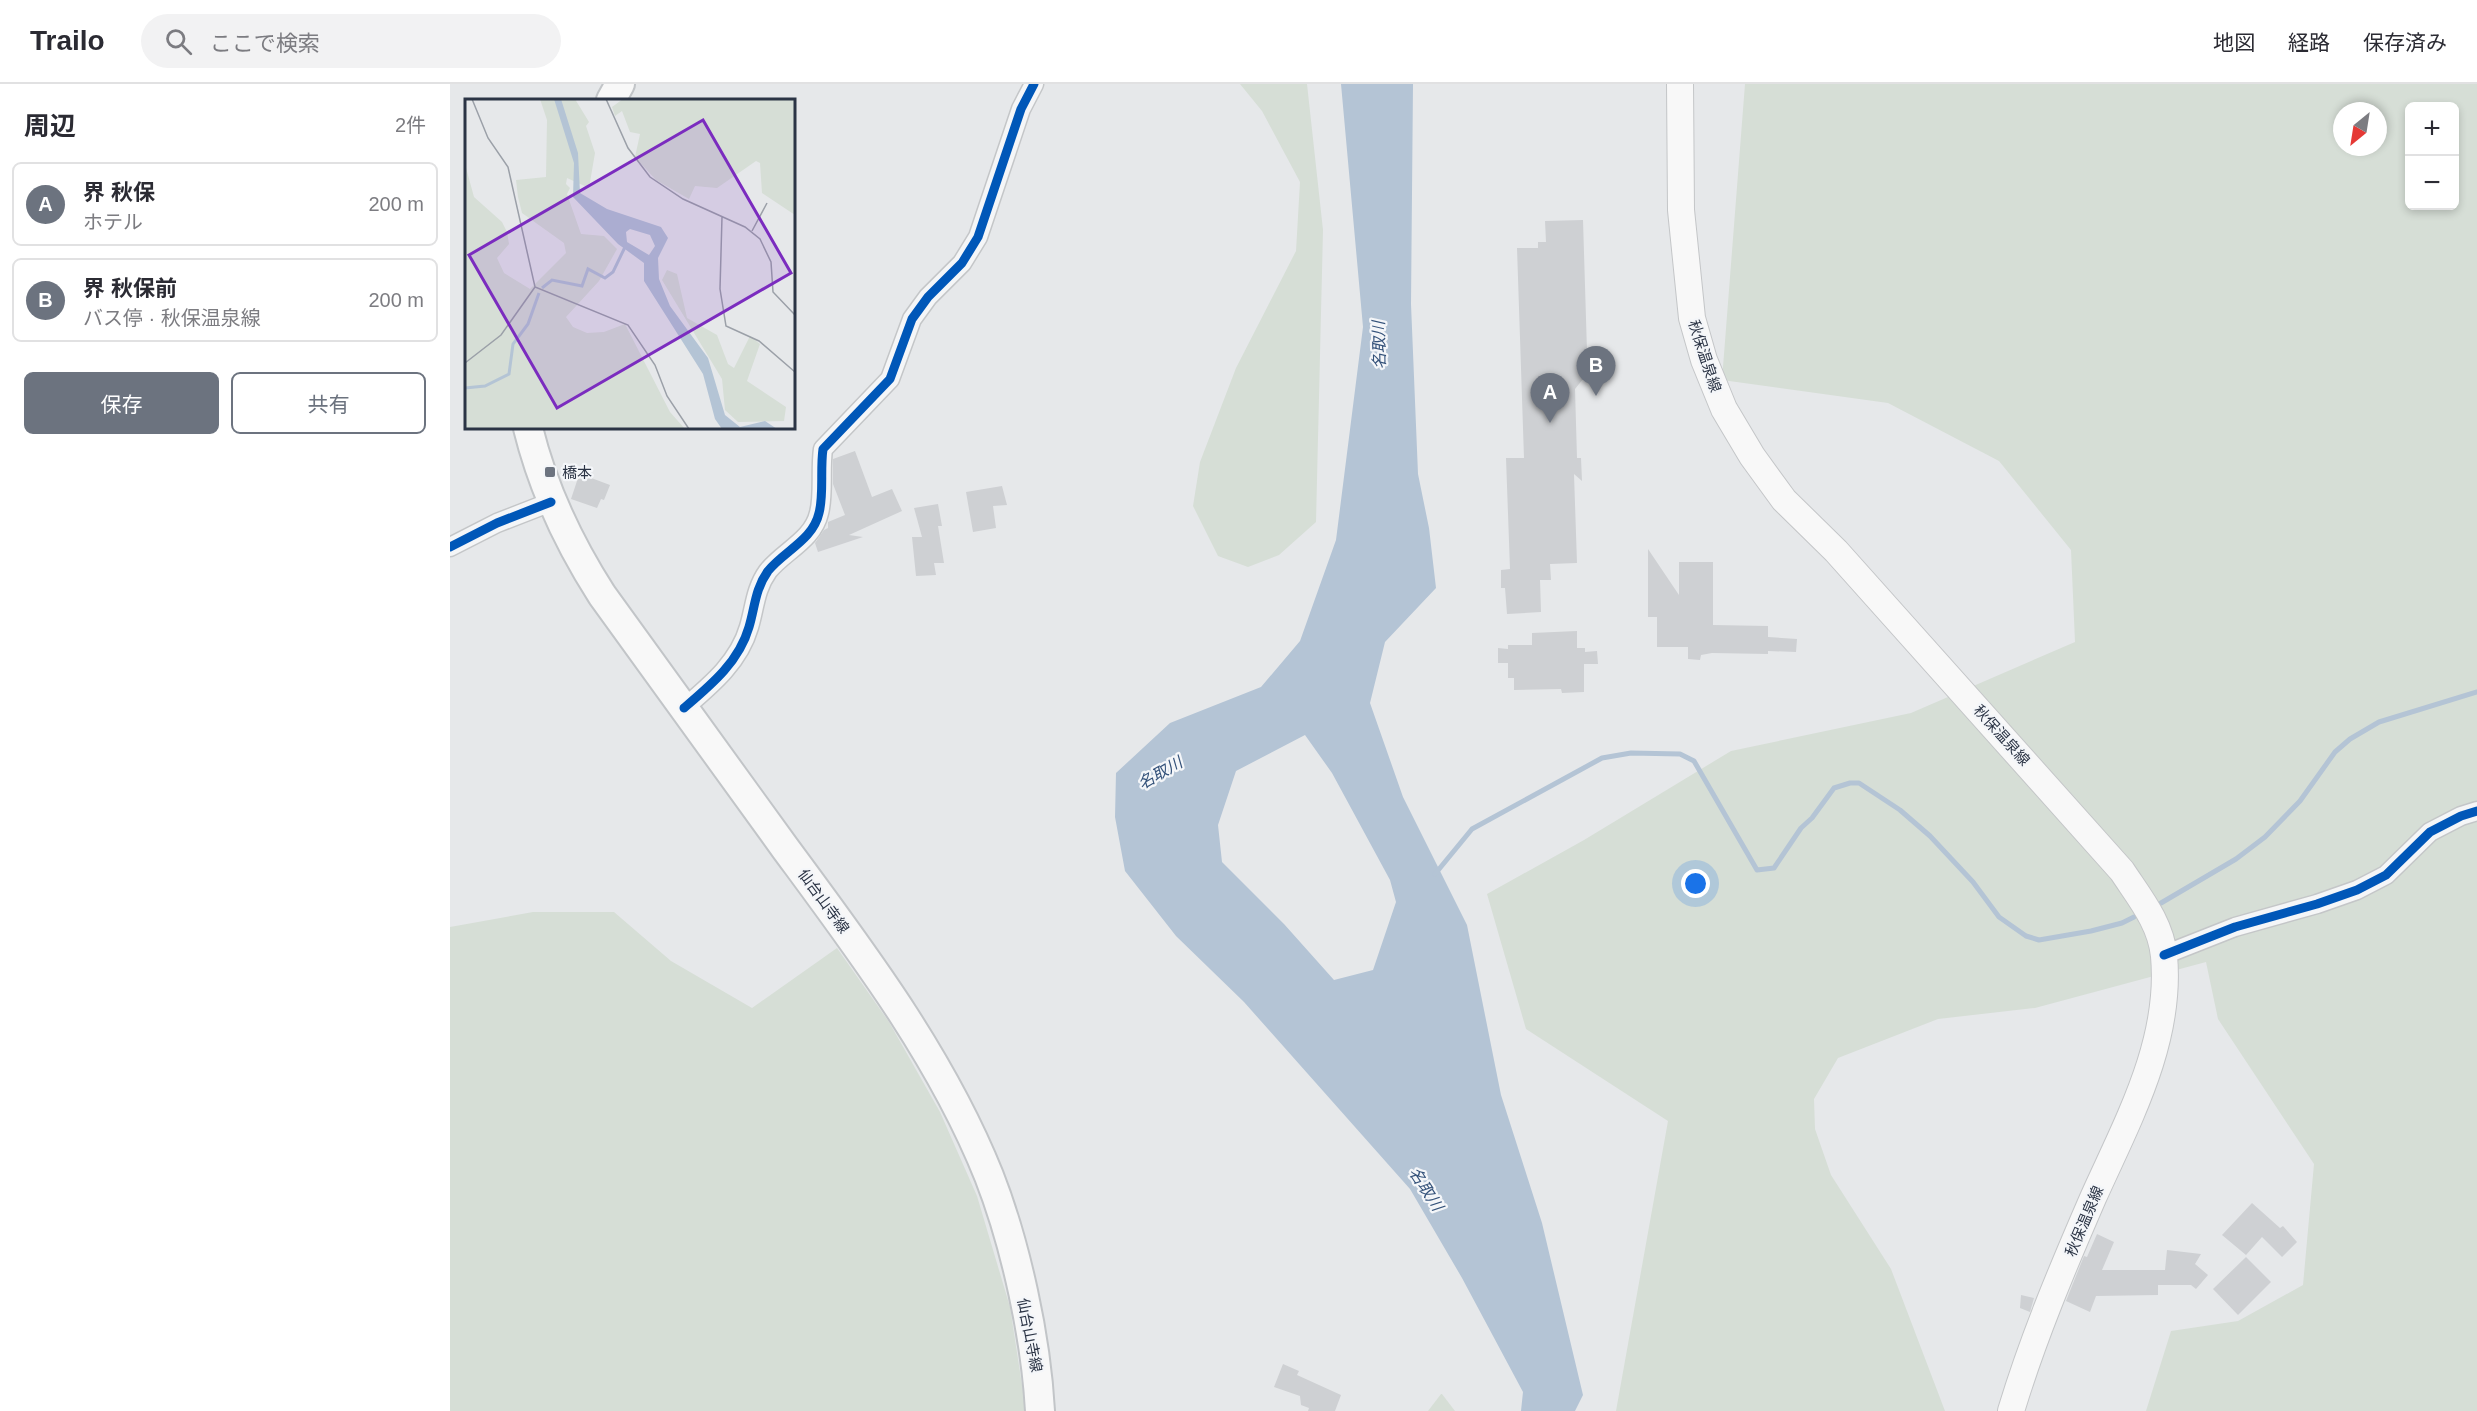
<!DOCTYPE html>
<html lang="ja">
<head>
<meta charset="utf-8">
<style>
  :root { --surface:#fff; --page:#f2f2f3; --text:#2b2b33; --muted:#7c7c81; --line:#e1e1e2; --accent:#6c737f }
  body { margin:0; font-family:Helvetica,"Noto Sans JP",sans-serif; background:var(--page); color:var(--text) }
  .controls { position:absolute; right:18px; top:18px; display:grid; overflow:hidden; border-radius:9px; box-shadow:0 3px 9px #0003 }
  .controls button { width:54px; height:54px; display:grid; place-items:center; padding:0; border:0; border-bottom:2px solid var(--line); background:var(--surface); color:var(--text); font:30px sans-serif }
  .compass { position:absolute; left:1883px; top:18px; width:54px; height:54px; border-radius:50%; background:var(--surface); box-shadow:0 3px 9px #0003; rotate:210deg }
  .you { position:absolute; left:1246px; top:800px; width:21px; height:21px; margin:-15px; border:4px solid #fff; border-radius:50%; background:#1a73e8; box-shadow:0 0 0 9px #1a73e833 }
  .badge { display:grid; place-items:center; width:39px; height:39px; border-radius:50%; background:var(--accent); color:#fff; font-size:20px; font-weight:700 }
  .pin { position:absolute; translate:-50% -50px; filter:drop-shadow(0 2px 3px #0008) }
  .pin::after { content:''; position:absolute; top:32px; width:21px; height:18px; background:inherit; clip-path:polygon(0 0,100% 0,50% 100%) }
  .list { margin:0; padding:0; list-style:none }
  h2 { display:flex; justify-content:space-between; align-items:center; height:78px; margin:0; padding:0 24px; font-size:26px }
  h2 small { font-size:20px; font-weight:400; color:var(--muted) }
  .list li { display:grid; grid-template-columns:39px 1fr auto; gap:18px; align-items:center; box-sizing:border-box; height:84px; margin:0 12px 12px; padding:0 12px; border:2px solid var(--line); border-radius:9px }
  .list b { display:block; font-size:22px; white-space:nowrap }
  .list p { margin:0; font-size:20px; white-space:nowrap; color:var(--muted) }
  .list em { font-size:20px; font-style:normal; color:var(--muted) }
  .actions { display:flex; gap:12px; padding:18px 24px }
  .actions a { flex:1; padding:14px 0; border:2px solid var(--accent); border-radius:9px; text-align:center; font-size:21px; color:var(--accent) }
  .actions .main { background:var(--accent); color:#fff }
  .icon { flex:none; width:33px; height:33px; fill:none; stroke:currentColor; stroke-width:2; stroke-linecap:round; stroke-linejoin:round }
  .map { position:relative; flex:none; width:2027px; height:1327px; overflow:hidden }
  header { display:flex; align-items:center; gap:36px; box-sizing:border-box; height:84px; padding:0 30px; background:var(--surface); border-bottom:2px solid var(--line) }
  header strong { font-size:28px }
  nav { display:flex; gap:33px; margin-inline-start:auto; font-size:21px }
  .search { width:420px; height:54px; background:var(--page); display:flex; align-items:center; gap:15px; box-sizing:border-box; padding:0 21px; border-radius:33px; color:var(--muted); font-size:22px }
  main { display:flex }
  aside { flex:1; background:var(--surface) }
  .map>svg:first-child { display:block }
  .green { fill:#d6ded6; fill-rule:evenodd }
  .water { fill:#b4c4d5; fill-rule:evenodd }
  .lines { fill:none; stroke-linecap:round; stroke-linejoin:round }
  .stream { stroke:#b4c4d5; stroke-width:5 }
  .building { fill:#ced0d3 }
  .minor-casing { stroke:#c4c6c8; stroke-width:21 }
  .secondary-casing { stroke:#c4c6c8; stroke-width:28 }
  .primary-casing { stroke:#c2c5c8; stroke-width:32 }
  .minor { stroke:#f5f6f7; stroke-width:18 }
  .secondary { stroke:#f8f8f8; stroke-width:26 }
  .primary { stroke:#f8f8f8; stroke-width:28 }
  .cycleway-casing { stroke:#f4f6f9; stroke-width:13 }
  .cycleway { stroke:#0057b8; stroke-width:9 }
  .poi-dot { fill:#6c737f; stroke:#f4f6f9; stroke-width:2 }
  .labels { text-anchor:middle; dominant-baseline:central; stroke-width:4.5; stroke-linejoin:round; paint-order:stroke }
  .street-label { font-size:15px; fill:#2b3445; stroke:#f4f6f9 }
  .poi-label { font-size:15px; fill:#2b3445; stroke:#f4f6f9; text-anchor:start }
  .water-label { font-size:16px; font-style:italic; fill:#34527a; stroke:#f4f6f9 }
  .inset-river { fill:none; stroke:#b4c4d5; stroke-width:3 }
  .inset-road { fill:none; stroke:#9ba0a8; stroke-width:1.5 }
  .view { fill:#7b2cbf; fill-opacity:0.15; stroke:#7b2cbf; stroke-width:3 }
  .inset-edge { fill:none; stroke:#2b3445; stroke-width:3 }
</style>
</head>
<body>
<header>
<strong>Trailo</strong>
<div class="search"><svg class="icon" aria-label="search" viewBox="0 0 24 24"><circle cx="10" cy="10" r="6"/><path d="M15 15l6 6"/></svg>ここで検索</div>
<nav><a>地図</a><a>経路</a><a>保存済み</a></nav>
</header>
<main>
<aside>
<h2>周辺<small>2件</small></h2>
<ul class="list">
<li><span class="badge">A</span><div><b>界 秋保</b><p>ホテル</p></div><em>200 m</em></li>
<li><span class="badge">B</span><div><b>界 秋保前</b><p>バス停 · 秋保温泉線</p></div><em>200 m</em></li>
</ul>
<div class="actions"><a class="main">保存</a><a>共有</a></div>
</aside>
<div class="map">
<svg width="2027" height="1327" viewBox="0 0 2027 1327">
  <rect width="100%" height="100%" fill="#e6e8ea"/>
  <g class="green">
    <path d="M790,0H857L873,146L866,438L829,471L798,483L768,472L743,422L750,378L786,284L846,167L850,98L812,27Z"/>
    <path d="M1295,0H2027V1327H1696L1721,1247L1788,1237L1853,1201L1864,1080L1768,935L1756,878L1585,924L1488,935L1388,974L1364,1015L1365,1045L1381,1091L1441,1185L1495,1327H1166L1218,1037L1076,945L1037,810L1134,756L1281,667L1461,629L1625,558L1621,466L1549,377L1438,319L1272,296ZM1960,22H2004V122H1960ZM1892,27H1928V63H1892Z"/>
    <path d="M83,828H164L221,877L302,924L387,864L439,938L490,1028L527,1112L560,1223L576,1327H0V843Z"/>
    <path d="M992,1310L1005,1327H978L991,1310Z"/>
  </g>
  <path class="water" d="M891,0H963L961,220L968,390L979,444L986,504L935,558L920,619L953,713L1017,841L1051,1011L1092,1139L1133,1311L1125,1327H1071L1073,1308L1012,1194L960,1105L794,918L726,852L675,787L665,733L666,689L720,639L811,603L850,557L886,456L913,243ZM855,651L882,689L940,796L946,818L923,886L884,896L834,840L772,778L768,741L786,687Z"/>
  <g class="lines">
    <g class="stream">
      <path d="M985,790L1022,745L1152,674L1181,669L1230,670L1244,677L1307,786L1324,784L1351,744L1362,734L1384,704L1400,699H1409L1450,726L1480,752L1523,798L1549,833L1576,852L1589,856L1641,847L1672,839L1684,833"/>
      <path d="M1711,819L1786,775L1815,753L1850,717L1885,668L1900,655L1929,638L2027,608"/>
    </g>
  </g>
  <g class="building">
    <path d="M1133,136L1137,267H1132L1133,295L1125,305L1127,374H1131L1132,397L1124,390L1127,479L1100,480L1101,496H1090L1091,528L1057,530L1055,504H1051V486L1060,485L1056,374H1074L1067,164H1088V158H1096L1095,137Z"/>
    <path d="M405,367L422,413L442,405L452,427L399,451L413,453L368,468L365,459L374,446L378,444V438L395,431L383,400V375Z"/>
    <path d="M136,392L160,401L154,416L151,415L147,424L121,415L128,394L135,396Z"/>
    <path d="M552,402L557,421L543,422L546,444L523,448L516,408Z"/>
    <path d="M488,420L492,442H488L494,479H484L486,491L466,492L462,453H472L464,424Z"/>
    <path d="M1198,465L1229,511V478H1263V541L1318,542V553L1347,555L1346,568L1318,567V570L1262,569L1251,571L1250,576L1238,575V563H1207V533H1198Z"/>
    <path d="M1127,547V564H1135V568L1147,567L1148,580H1134V608L1112,609L1111,605L1064,606V594H1058V579H1048V564L1058,565V561H1082V549Z"/>
    <path d="M1802,1119L1830,1144L1833,1142L1847,1158L1832,1173L1812,1153L1796,1171L1772,1151Z"/>
    <path d="M1647,1150L1664,1158L1652,1186H1715L1717,1166L1751,1170L1745,1180L1758,1191L1746,1205L1741,1201H1708V1211L1646,1212L1640,1228L1616,1217L1634,1172L1637,1173Z"/>
    <path d="M1796,1173L1821,1198L1788,1231L1763,1205Z"/>
    <path d="M1571,1211L1584,1214L1580,1228L1570,1224Z"/>
    <path d="M833,1280L849,1287L847,1291L891,1311L885,1327H858L859,1324L851,1321L850,1312L824,1303Z"/>
  </g>
  <g class="lines">
    <g class="minor-casing">
      <g id="minor">
        <path d="M0,463L47,439L101,418"/>
        <path d="M234,624C261,601 289,578 299,543C305,523 305,505 318,487C334,467 363,456 369,429C374,411 370,386 373,365L440,295L462,235L478,213L512,179L528,153L571,25L584,0"/>
        <path d="M1714,871L1785,843L1867,820L1907,806L1936,791L1980,748L2011,732L2027,727"/>
      </g>
    </g>
    <g class="secondary-casing">
      <path id="secondary" d="M1230,0L1231,126L1242,234L1254,276L1274,325L1302,372L1334,416L1386,467L1672,787C1689,813 1711,839 1714,872C1722,958 1677,1038 1643,1114C1613,1183 1583,1254 1561,1327"/>
    </g>
    <g class="primary-casing">
      <g id="primary">
        <path d="M161,16L170,0"/>
        <path d="M78,344C93,405 118,458 152,511C213,595 274,679 335,764C411,867 491,972 539,1092C566,1161 586,1254 590,1327"/>
      </g>
    </g>
    <use href="#minor" class="minor"/>
    <use href="#secondary" class="secondary"/>
    <use href="#primary" class="primary"/>
    <g class="cycleway-casing">
      <g id="cycleway">
        <path d="M0,463L47,439L101,418"/>
        <path d="M234,624C261,601 289,578 299,543C305,523 305,505 318,487C334,467 363,456 369,429C374,411 370,386 373,365L440,295L462,235L478,213L512,179L528,153L571,25L584,0"/>
        <path d="M1714,871L1785,843L1867,820L1907,806L1936,791L1980,748L2011,732L2027,727"/>
      </g>
    </g>
    <use href="#cycleway" class="cycleway"/>
  </g>
  <rect class="poi-dot" x="94" y="382" width="12" height="12" rx="3"/>
  <g class="labels">
    <g class="street-label">
      <text transform="translate(1255 272) rotate(72)">秋保温泉線</text>
      <text transform="translate(1552 651) rotate(48)">秋保温泉線</text>
      <text transform="translate(374 817) rotate(54)">仙台山寺線</text>
      <text transform="translate(1634 1137) rotate(-67)">秋保温泉線</text>
      <text transform="translate(580 1251) rotate(79)">仙台山寺線</text>
    </g>
    <g class="poi-label">
      <text x="112" y="388">橋本</text>
    </g>
    <g class="water-label">
      <text transform="translate(929 261) rotate(-91)">名取川</text>
      <text transform="translate(710 689) rotate(-30)">名取川</text>
      <text transform="translate(976 1105) rotate(57)">名取川</text>
    </g>
  </g>
  <g transform="translate(15 15)">
    <rect width="330" height="330" fill="#e6e8ea"/>
    <path d="M75,0H110L124,23L121,27L130,54L124,89L102,79L101,85L105,89L102,95L116,135L139,137L152,150L134,182L101,218L108,228L122,234L139,233L160,225L205,313L220,330H0V65L9,98L37,123L42,133L44,145L32,159L39,174L65,190L101,154L99,144L57,114L53,98L51,81L81,78L82,21ZM158,0H330V116L297,94L295,64L291,62L252,89L230,87L224,100L191,81L170,58L175,35L165,33L157,12L150,17L147,8ZM202,171L212,175L222,219L252,236L263,265L269,269L285,237L295,245L282,282L321,308L319,322L273,323L260,311L257,280L197,181Z" fill="#d6ded6"/>
    <path d="M89,0H96L113,54L115,94L142,110L196,128L203,139L193,159L194,180L205,207L243,259L260,316L275,328L300,322L312,330H257L250,320L238,275L179,182V164L153,145L108,98L109,64ZM165,130L185,136L190,147L184,156L162,143L161,133Z" fill="#b4c4d5" fill-rule="evenodd"/>
    <path class="inset-river" d="M77,189L87,181L117,187L123,170L140,179L148,173L160,148M0,289L20,287L44,275L48,245L63,225L74,194"/>
    <path class="inset-road" d="M7,0L23,39L43,68L70,188L163,226L190,266L202,297L224,330M141,0L163,49L185,78L218,100L280,128L295,140L306,163L308,193L330,216M257,118L255,190L261,227L294,242L330,273M287,132L302,104M0,264L36,236L70,188"/>
    <path class="view" d="M238,21L326,174L92,309L4,156Z"/>
    <rect width="330" height="330" class="inset-edge"/>
  </g>
</svg>
<div class="controls">
<button>+</button>
<button>−</button>
</div>
<svg class="compass" viewBox="-18 -18 36 36"><path d="M0-13l5 13h-10z" fill="#e53935"/><path d="M0 13l5-13h-10z" fill="#7c7c81"/></svg>
<div class="you"></div>
<div class="pin badge" style="left:1100px;top:339px">A</div>
<div class="pin badge" style="left:1146px;top:312px">B</div>
</div>
</main>
</body>
</html>
